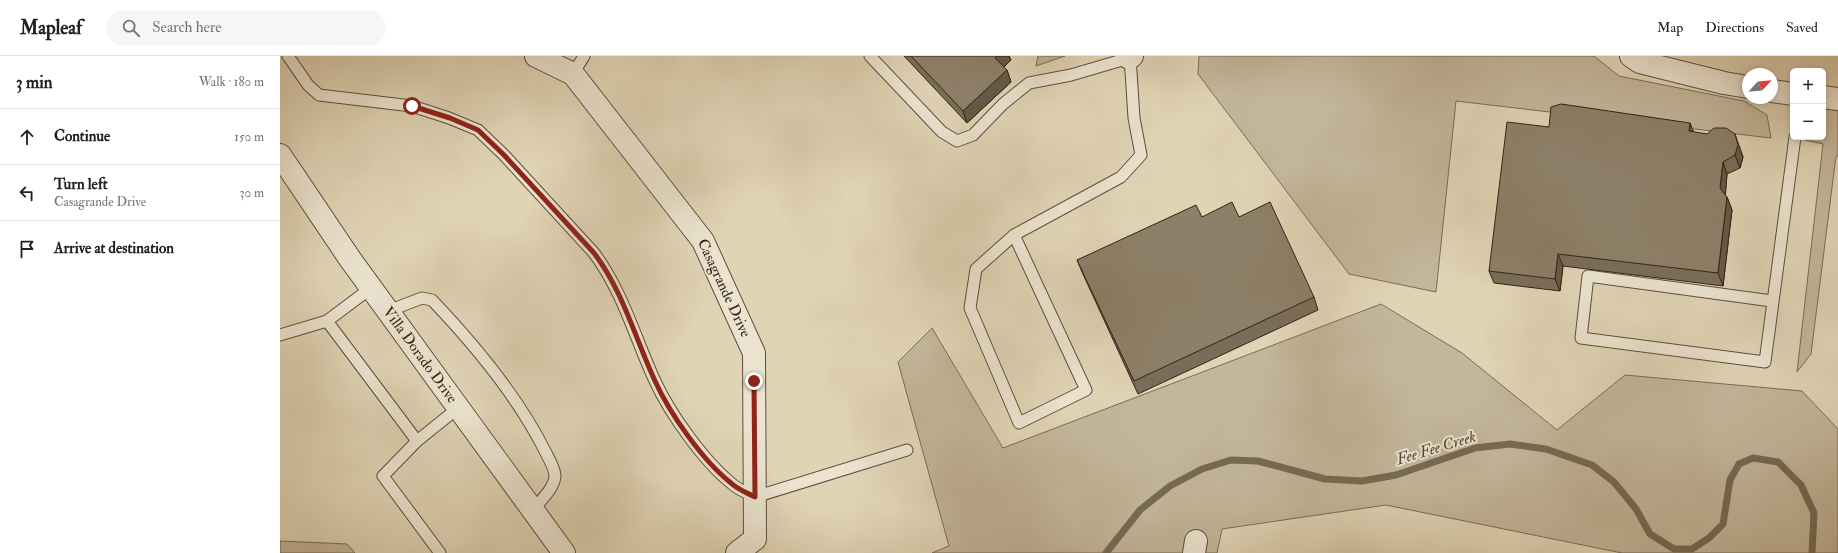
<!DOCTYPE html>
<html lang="en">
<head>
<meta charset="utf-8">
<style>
  :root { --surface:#fff; --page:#f6f6f6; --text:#202124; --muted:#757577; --line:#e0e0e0 }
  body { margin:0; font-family:"IM FELL Double Pica",serif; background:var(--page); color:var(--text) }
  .controls { position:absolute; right:12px; top:12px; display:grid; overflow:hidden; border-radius:6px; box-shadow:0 2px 6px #0003 }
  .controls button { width:36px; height:36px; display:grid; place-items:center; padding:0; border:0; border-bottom:1px solid var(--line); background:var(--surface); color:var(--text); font:20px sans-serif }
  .compass { position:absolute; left:1462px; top:12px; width:36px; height:36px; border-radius:50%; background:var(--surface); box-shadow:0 2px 6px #0003; rotate:64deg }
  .stop { position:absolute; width:12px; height:12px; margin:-9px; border:3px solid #8f2418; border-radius:50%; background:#fff }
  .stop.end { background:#8f2418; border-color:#fff; box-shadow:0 1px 4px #0008 }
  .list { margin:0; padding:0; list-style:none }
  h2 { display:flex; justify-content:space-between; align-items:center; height:52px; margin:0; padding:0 16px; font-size:17px }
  h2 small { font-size:13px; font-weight:400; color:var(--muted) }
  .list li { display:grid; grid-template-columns:26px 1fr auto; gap:12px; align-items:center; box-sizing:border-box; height:56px; padding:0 16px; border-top:1px solid var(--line) }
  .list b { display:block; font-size:15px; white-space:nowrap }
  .list p { margin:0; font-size:13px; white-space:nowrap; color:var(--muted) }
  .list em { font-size:13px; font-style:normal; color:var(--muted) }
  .icon { flex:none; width:22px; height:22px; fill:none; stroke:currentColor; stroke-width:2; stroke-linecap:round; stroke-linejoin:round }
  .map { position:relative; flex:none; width:1558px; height:497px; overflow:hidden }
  header { display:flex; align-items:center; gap:24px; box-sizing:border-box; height:56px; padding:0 20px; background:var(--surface); border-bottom:1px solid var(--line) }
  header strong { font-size:19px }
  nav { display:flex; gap:22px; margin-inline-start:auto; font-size:14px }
  .search { width:280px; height:36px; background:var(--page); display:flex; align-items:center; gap:10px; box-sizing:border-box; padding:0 14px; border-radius:22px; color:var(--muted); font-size:15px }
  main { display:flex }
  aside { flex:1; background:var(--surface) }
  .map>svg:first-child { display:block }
  .green { fill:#c3b69a; stroke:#7b6c57 }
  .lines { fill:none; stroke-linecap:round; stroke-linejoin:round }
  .stream { stroke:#776954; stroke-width:7 }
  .service-casing { stroke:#5e4f3c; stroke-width:13 }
  .minor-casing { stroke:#5e4f3c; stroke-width:24 }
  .tertiary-casing { stroke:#5e4f3c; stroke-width:24 }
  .service { stroke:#ebe3cf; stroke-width:11 }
  .minor { stroke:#ebe3cf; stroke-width:22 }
  .tertiary { stroke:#ebe3cf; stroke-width:22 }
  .wall { fill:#796d59; stroke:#332314 }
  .shaded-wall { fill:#635949; stroke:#332314 }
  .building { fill:#8d7f68; stroke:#332314 }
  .route { stroke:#8f2418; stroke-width:5 }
  .labels { text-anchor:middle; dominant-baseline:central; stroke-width:4; stroke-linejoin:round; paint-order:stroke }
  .street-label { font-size:15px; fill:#332314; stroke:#ebe3cf }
  .water-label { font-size:16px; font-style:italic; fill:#554634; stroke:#ebe3cf }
</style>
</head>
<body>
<header>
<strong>Mapleaf</strong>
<div class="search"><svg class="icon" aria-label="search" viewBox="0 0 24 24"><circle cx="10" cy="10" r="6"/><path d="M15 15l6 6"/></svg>Search here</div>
<nav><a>Map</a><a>Directions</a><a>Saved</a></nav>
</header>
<main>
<aside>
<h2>3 min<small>Walk · 180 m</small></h2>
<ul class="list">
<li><svg class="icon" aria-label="ahead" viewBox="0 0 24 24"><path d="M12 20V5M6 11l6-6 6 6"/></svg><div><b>Continue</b></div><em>150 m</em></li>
<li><svg class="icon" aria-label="left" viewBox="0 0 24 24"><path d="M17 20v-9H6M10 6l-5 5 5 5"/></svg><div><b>Turn left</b><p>Casagrande Drive</p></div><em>30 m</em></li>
<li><svg class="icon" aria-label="arrive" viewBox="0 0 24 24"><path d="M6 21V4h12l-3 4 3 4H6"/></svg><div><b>Arrive at destination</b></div></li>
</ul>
</aside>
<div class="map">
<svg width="1558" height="497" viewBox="0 0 1558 497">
  <rect width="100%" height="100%" fill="#e0d4b5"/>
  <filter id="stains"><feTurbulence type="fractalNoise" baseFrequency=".005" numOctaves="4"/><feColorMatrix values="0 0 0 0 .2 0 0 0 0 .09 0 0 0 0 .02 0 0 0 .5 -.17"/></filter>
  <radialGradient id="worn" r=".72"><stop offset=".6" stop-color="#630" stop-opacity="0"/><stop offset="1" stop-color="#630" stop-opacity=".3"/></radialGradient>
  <g class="green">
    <path d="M758,0H785L756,10Z"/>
    <path d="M919,0H1314L1339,20L1464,45L1487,59L1491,82L1176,45L1156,236L1069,218L918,18Z"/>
    <path d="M1553,50L1558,53V100H1556L1531,298L1517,316L1543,88L1525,84L1526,81H1543V53Z"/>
    <path d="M1101,248L1182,297L1277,374L1345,319L1522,335L1558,373V497H1342L1106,449L942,473L937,497H652L669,490L618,306L652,272L723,392Z"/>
    <path d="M0,485L67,488L75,497H0Z"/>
  </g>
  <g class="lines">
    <path class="stream" d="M826,497L860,454L890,430L922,413L951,404L978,405L1045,423L1082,425L1116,419L1195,392L1230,388L1266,393L1312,409L1334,426L1356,453L1370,478L1394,493H1412L1429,482L1443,468L1450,424L1459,408L1473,402L1498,406L1521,429L1534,457L1532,497"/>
    <g class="service-casing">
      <g id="service">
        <path d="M8,0L28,29L39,39L132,50L169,62L198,74L224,99L314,197C343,236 355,282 375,325C390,358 424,405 451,427C457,433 467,437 475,441L627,394"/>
        <path d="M590,0L662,76L677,85L693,79L723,48L749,27L791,19L849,2"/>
        <path d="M293,18L304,0"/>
        <path d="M734,179L806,334L739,367L690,252L696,213L734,179L841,121L861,99L854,62L850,0"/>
        <path d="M1492,245L1308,220L1301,282L1485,306L1515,81"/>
        <path d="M108,255L142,242L152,244C193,287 240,344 266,397C269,403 275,413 275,420C274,433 260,445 252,455"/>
        <path d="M47,265L91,232"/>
        <path d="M0,279L47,265L137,385L103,420L160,497"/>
        <path d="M137,385L178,352"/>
      </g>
    </g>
    <g class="minor-casing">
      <g id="minor">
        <path d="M256,0L293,18L423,185L474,297L475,483L457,497"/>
        <path d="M1351,0L1360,6L1444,27L1468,31"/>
        <path d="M849,2L852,0"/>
        <path d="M1492,35L1513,38"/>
        <path d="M1543,41L1558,43"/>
        <path d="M914,497L916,485"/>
      </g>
    </g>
    <g class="tertiary-casing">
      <path id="tertiary" d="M0,99L70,203L284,497"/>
    </g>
    <use href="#service" class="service"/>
    <use href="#minor" class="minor"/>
    <use href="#tertiary" class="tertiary"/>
  </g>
  <g class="wall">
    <path d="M624,0H729L731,4L724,11L727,14L731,26L687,67Z"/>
    <path d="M1269,71L1414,76L1459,90L1463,101L1460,112L1447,118L1445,139L1447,141L1452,154L1443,230L1283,210L1280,235L1214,227L1209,215Z"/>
    <path d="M922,161H959L1034,241L1038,254L858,338L802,216L797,204Z"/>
  </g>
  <g class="shaded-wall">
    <path d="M717,0H729L731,4L720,14L715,2Z"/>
    <path d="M727,14L731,26L687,67L683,55Z"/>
    <path d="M1410,67L1415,79L1409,75Z"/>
    <path d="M1455,78L1463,101L1460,112L1455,99Z"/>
    <path d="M1443,106L1447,118L1445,145L1440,132Z"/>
    <path d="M1447,141L1452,154L1443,230L1438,217Z"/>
    <path d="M1278,198L1283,210L1280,235L1275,223Z"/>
  </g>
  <g class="building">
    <path d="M631,0H717L715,2L727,14L683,55Z"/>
    <path d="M1281,48L1410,67L1409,75L1427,78L1434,72H1446L1455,78L1458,89L1455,99L1443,106L1440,132L1447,141L1438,217L1278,198L1275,223L1209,215L1227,66L1269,71L1271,51Z"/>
    <path d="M952,146L959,161L990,146L1034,241L854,325L797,204L916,149L922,161Z"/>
  </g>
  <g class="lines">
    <path class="route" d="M132,50L170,62L198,74L224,99L314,197C343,235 355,282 375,325C390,358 423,405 451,427C457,433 467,437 475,441L474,325"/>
  </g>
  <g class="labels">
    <g class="street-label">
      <text transform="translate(444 232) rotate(65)">Casagrande Drive</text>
      <text transform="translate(140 299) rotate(54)">Villa Dorado Drive</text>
    </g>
    <g class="water-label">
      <text transform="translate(1156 392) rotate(-17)">Fee Fee Creek</text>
    </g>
  </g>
  <rect width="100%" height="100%" filter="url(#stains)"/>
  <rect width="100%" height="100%" fill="url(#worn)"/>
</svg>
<div class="controls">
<button>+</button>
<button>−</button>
</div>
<svg class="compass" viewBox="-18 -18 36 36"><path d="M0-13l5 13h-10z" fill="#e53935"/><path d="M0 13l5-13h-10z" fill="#757577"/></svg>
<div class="stop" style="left:132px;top:50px"></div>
<div class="stop end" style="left:474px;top:325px"></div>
</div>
</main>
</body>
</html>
